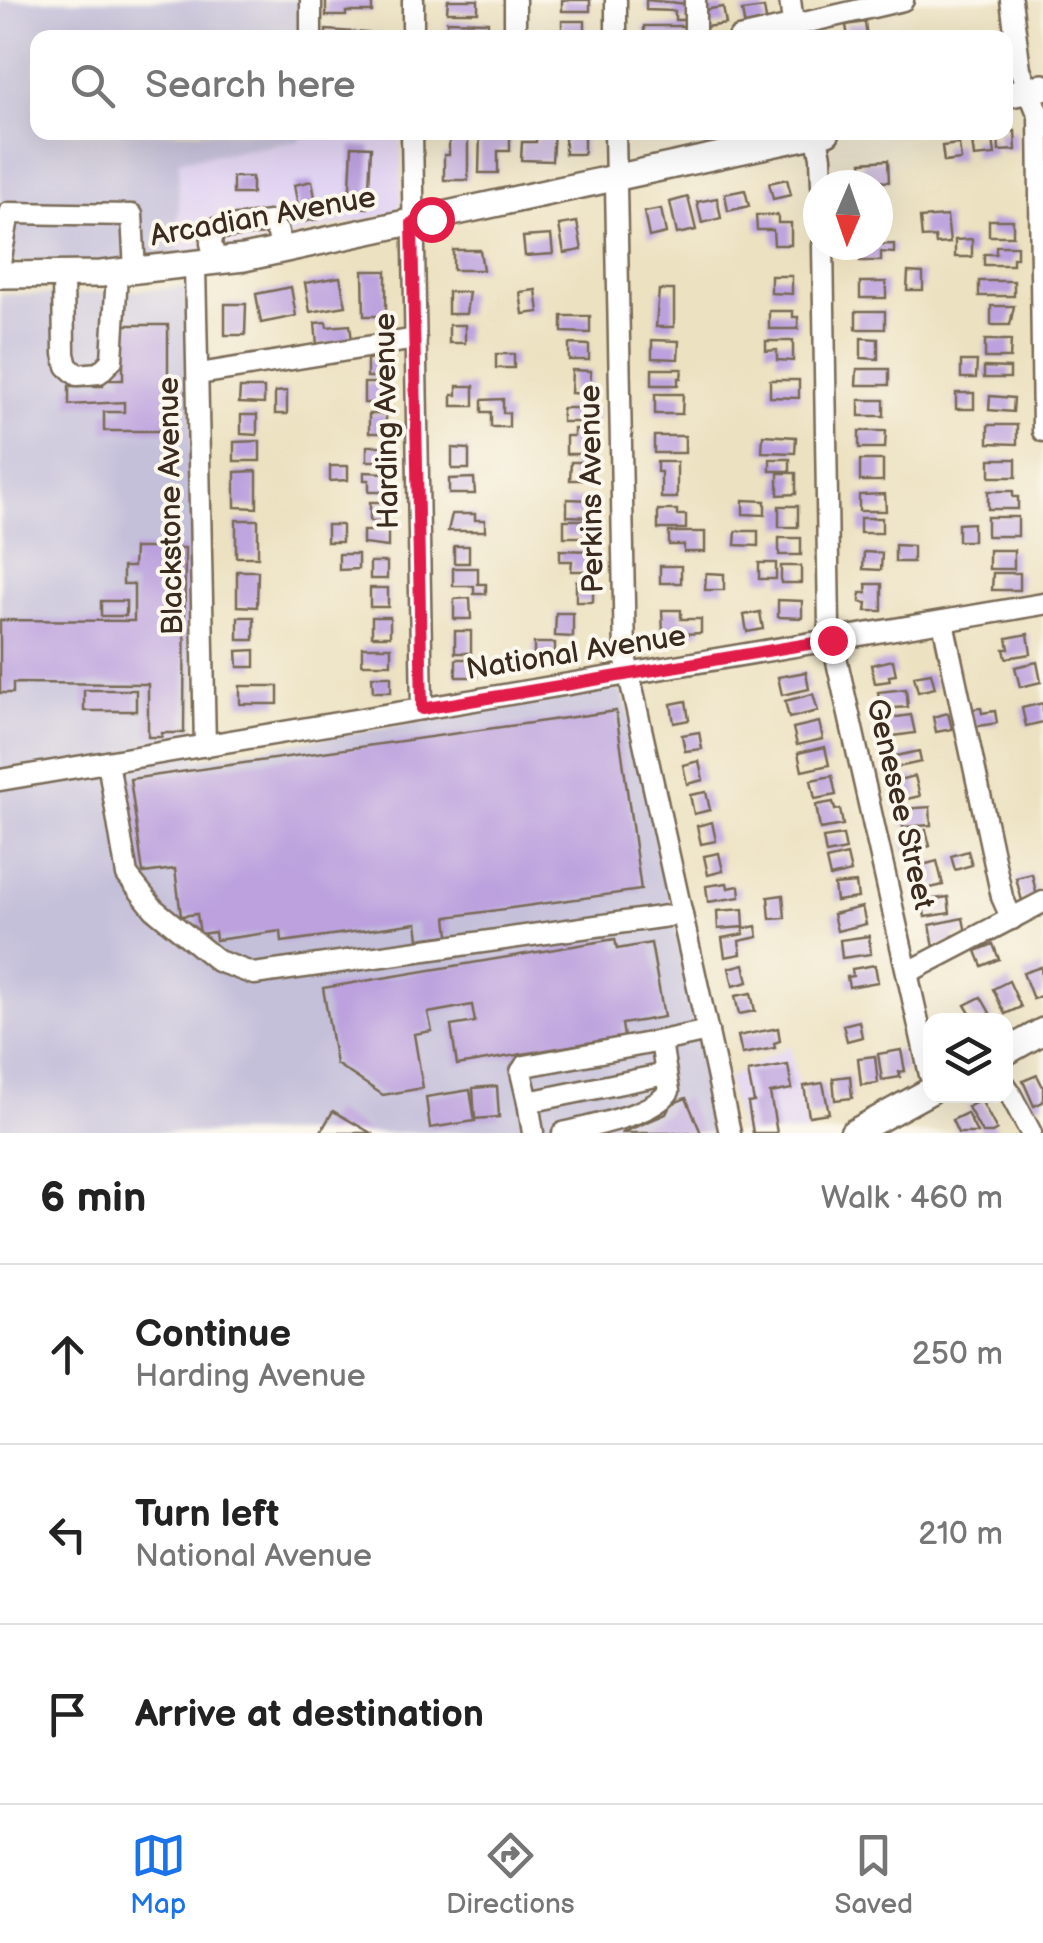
<!DOCTYPE html>
<html lang="en">
<head>
<meta charset="utf-8">
<style>
  :root { --surface:#fff; --page:#f6f6f6; --text:#222; --muted:#767676; --line:#e0e0e0; --accent:#1a73e8 }
  body { margin:0; font-family:"Balsamiq Sans",sans-serif; background:var(--page); color:var(--text) }
  .controls { position:absolute; right:30px; bottom:30px; display:grid; overflow:hidden; border-radius:20px; box-shadow:0 10px 40px #0002 }
  .controls button { width:90px; height:90px; display:grid; place-items:center; padding:0; border:0; border-bottom:2px solid var(--line); background:var(--surface); color:var(--text); font:50px sans-serif }
  .compass { position:absolute; left:803px; top:170px; width:90px; height:90px; border-radius:50%; background:var(--surface); box-shadow:0 10px 40px #0002; rotate:182deg }
  .stop { position:absolute; width:30px; height:30px; margin:-22px; border:8px solid #e11d48; border-radius:50%; background:#fff }
  .stop.end { background:#e11d48; border-color:#fff; box-shadow:0 2px 10px #0008 }
  .list { margin:0; padding:0; list-style:none }
  h2 { display:flex; justify-content:space-between; align-items:center; height:130px; margin:0; padding:0 40px; font-size:42px }
  h2 small { font-size:32px; font-weight:400; color:var(--muted) }
  .list li { display:grid; grid-template-columns:65px 1fr auto; gap:30px; align-items:center; box-sizing:border-box; height:180px; padding:0 40px; border-top:2px solid var(--line) }
  .list b { display:block; font-size:38px; white-space:nowrap }
  .list p { margin:0; font-size:32px; white-space:nowrap; color:var(--muted) }
  .list em { font-size:32px; font-style:normal; color:var(--muted) }
  .icon { flex:none; width:55px; height:55px; fill:none; stroke:currentColor; stroke-width:2; stroke-linecap:round; stroke-linejoin:round }
  .map { position:relative; flex:none; width:1043px; height:1133px; overflow:hidden }
  .search { position:absolute; background:var(--surface); box-shadow:0 10px 40px #0002; left:30px; right:30px; top:30px; height:110px; display:flex; align-items:center; gap:25px; box-sizing:border-box; padding:0 35px; border-radius:20px; color:var(--muted); font-size:38px }
  .sheet { height:670px; background:var(--surface) }
  nav { display:flex; justify-content:space-around; align-items:center; box-sizing:border-box; height:140px; border-top:2px solid var(--line); background:var(--surface); font-size:28px; color:var(--muted) }
  nav a { display:grid; justify-items:center; gap:5px }
  nav .on { color:var(--accent) }
  .map>svg:first-child { display:block }
  .built { fill:#e2d4f3 }
  .industrial { fill:#c5c0da }
  .building { fill:#bca1de }
  .lines { fill:none; stroke-linecap:round; stroke-linejoin:round }
  .minor-casing { stroke:#796a57; stroke-width:25 }
  .major-casing { stroke:#796a57; stroke-width:30 }
  .minor { stroke:#fff; stroke-width:20 }
  .major { stroke:#fff; stroke-width:25 }
  .route { stroke:#e11d48; stroke-width:12 }
  .labels { text-anchor:middle; dominant-baseline:central; stroke-width:8; stroke-linejoin:round; paint-order:stroke }
  .street-label { font-size:30px; fill:#3b2a1e; stroke:#fbf7ec }
</style>
</head>
<body>
<div class="map">
<svg width="1043" height="1133" viewBox="0 0 1043 1133">
  <rect width="100%" height="100%" fill="#fbf7ec"/>
  <filter id="ink" filterUnits="userSpaceOnUse"><feTurbulence type="fractalNoise" baseFrequency=".01" numOctaves="2"/><feDisplacementMap in="SourceGraphic" scale="20" xChannelSelector="R" yChannelSelector="G"/><feConvolveMatrix kernelMatrix="1 2 1 2 8 2 1 2 1" color-interpolation-filters="sRGB"/></filter>
  <filter id="wash" filterUnits="userSpaceOnUse"><feTurbulence type="fractalNoise" baseFrequency=".0048" numOctaves="4" result="noise"/><feDisplacementMap in="SourceGraphic" scale="40" xChannelSelector="R" yChannelSelector="G"/><feGaussianBlur stdDeviation="2.25" result="paint"/><feColorMatrix in="noise" values="0 0 0 0 0 0 0 0 0 0 0 0 0 0 0 0 0 1.4 0 .05"/><feComposite in="paint" operator="in"/></filter>
  <g filter="url(#wash)">
    <rect width="100%" height="100%" fill="#ece1c0"/>
    <g class="built">
      <path d="M316,133H401V202L396,212L251,246L178,256L179,160L300,141V136Z"/>
      <path d="M790,1045L808,1133H740L727,1079Z"/>
    </g>
    <g class="industrial">
      <path d="M0,0H303V37L38,38V132H300V141L179,160L178,256L104,262L0,263Z"/>
      <path d="M186,287L191,304L196,759L618,689L623,694L630,716L721,1133H0V294L68,295Z"/>
    </g>
    <g id="blocks">
      <g class="building">
        <path d="M326,0H372V12H346V16H326Z"/>
        <path d="M448,0H478V12H447Z"/>
        <rect x="562" y="0" width="28" height="11"/>
        <path d="M646,0L688,4V20H675V11L646,10Z"/>
        <path d="M723,7L726,24L705,27L703,10Z"/>
        <path d="M764,8L767,25L745,28L742,11Z"/>
        <path d="M447,21L488,22V38H447Z"/>
        <rect x="562" y="21" width="23" height="17"/>
        <path d="M865,22L867,38H848L846,25Z"/>
        <rect x="644" y="26" width="43" height="12"/>
        <path d="M326,30L381,34V38H326Z"/>
        <path d="M1015,131L1016,150L999,151L998,132Z"/>
        <path d="M449,132H468V180H444V155H449Z"/>
        <path d="M480,132H510V151H498V173H479Z"/>
        <path d="M537,132H554L552,161L521,160L522,142H536Z"/>
        <rect x="565" y="132" width="19" height="22"/>
        <path d="M993,138L995,155L974,157L972,140Z"/>
        <path d="M959,144L961,160L944,162L942,146Z"/>
        <path d="M352,146L371,147L368,208L349,207Z"/>
        <path d="M888,160L889,182L863,180L862,162Z"/>
        <rect x="233" y="177" width="19" height="17"/>
        <path d="M787,179L791,195L773,199L769,183Z"/>
        <path d="M312,181L319,219L301,222L294,185Z"/>
        <path d="M745,190L749,206L728,211L725,194Z"/>
        <path d="M688,197L696,230L677,234L670,202Z"/>
        <path d="M717,198L721,218L702,223L697,202Z"/>
        <path d="M661,209L666,233L649,237L644,212Z"/>
        <path d="M756,215H778V223H791V245H774L773,230H757Z"/>
        <path d="M947,216L950,243L936,244L935,237L922,238L920,218Z"/>
        <rect x="989" y="220" width="24" height="16"/>
        <path d="M577,222L582,250L564,253L559,225Z"/>
        <path d="M551,235L553,254L525,256L523,237Z"/>
        <path d="M972,239V257H955V240Z"/>
        <path d="M894,244V253L881,252V261H860V245Z"/>
        <path d="M996,246H1017V258H1013V265H984V254H996Z"/>
        <path d="M453,250H480L483,270H453Z"/>
        <path d="M363,271H386V316H364Z"/>
        <path d="M908,272L923,273V290H907Z"/>
        <path d="M771,276H792V294L771,293Z"/>
        <path d="M340,277L346,306L310,312L305,283Z"/>
        <rect x="979" y="281" width="35" height="15"/>
        <rect x="860" y="282" width="26" height="16"/>
        <path d="M291,287L296,316L261,323L256,294Z"/>
        <path d="M536,290L539,312L523,314L520,292Z"/>
        <path d="M659,290H674V327H656Z"/>
        <path d="M448,292H469L466,314H448Z"/>
        <path d="M225,304H246L245,335H225Z"/>
        <path d="M991,306H1014L1010,325H991Z"/>
        <path d="M769,311H793V317H798V329H769Z"/>
        <rect x="856" y="311" width="29" height="18"/>
        <path d="M562,316H590V333L562,332Z"/>
        <path d="M326,322L327,327L350,325L352,341L317,345L315,323Z"/>
        <path d="M123,325H168V431H104V412H124V402L69,405V386H103V380H123Z"/>
        <rect x="449" y="325" width="16" height="18"/>
        <path d="M861,338L878,339V359L861,358Z"/>
        <path d="M652,340L679,341L678,359L652,358Z"/>
        <path d="M985,340H1011L1010,358H985Z"/>
        <path d="M766,341H793V361L777,360V350L766,351Z"/>
        <path d="M569,344L589,345V360H569Z"/>
        <rect x="496" y="354" width="18" height="14"/>
        <rect x="367" y="359" width="18" height="18"/>
        <path d="M961,361H977L976,378H961Z"/>
        <path d="M984,367L1010,368V378H984Z"/>
        <path d="M652,369H682L681,378H678V385H652Z"/>
        <path d="M857,369H889V385H856Z"/>
        <path d="M572,370L591,371L590,394L571,393Z"/>
        <path d="M770,380H799V398L770,397Z"/>
        <rect x="364" y="383" width="21" height="20"/>
        <path d="M457,386H474V406H452V395H457Z"/>
        <path d="M240,388H264V404L239,403Z"/>
        <path d="M287,391V414H275V392Z"/>
        <rect x="956" y="393" width="18" height="16"/>
        <path d="M655,394H683L682,414H655Z"/>
        <path d="M990,396L1014,398L1013,412L989,410Z"/>
        <path d="M503,399V413H509V427H491V412H482V400Z"/>
        <rect x="859" y="400" width="25" height="16"/>
        <rect x="562" y="408" width="34" height="14"/>
        <rect x="369" y="414" width="17" height="19"/>
        <path d="M241,415H257V435L241,434Z"/>
        <path d="M988,425H1017V444L988,443Z"/>
        <path d="M574,429H590V454H566V436H574Z"/>
        <path d="M859,431H886L885,448H859Z"/>
        <path d="M763,435L796,437L795,453L762,452Z"/>
        <rect x="654" y="436" width="31" height="17"/>
        <path d="M260,441V461H234V442Z"/>
        <rect x="367" y="446" width="22" height="15"/>
        <path d="M452,448L469,449V469H452Z"/>
        <rect x="770" y="459" width="20" height="12"/>
        <rect x="990" y="459" width="26" height="18"/>
        <rect x="860" y="460" width="23" height="21"/>
        <path d="M571,462H591V480H570Z"/>
        <path d="M657,462H677V498H661V472H657Z"/>
        <path d="M330,466H348V480L330,481Z"/>
        <path d="M257,471V508L235,507V472Z"/>
        <path d="M364,472L388,473V492H369V480H364Z"/>
        <path d="M778,473H796V494L778,495Z"/>
        <path d="M474,478L475,494H449V479Z"/>
        <path d="M988,491H1013V497H1018V509H988Z"/>
        <path d="M885,494L886,511H859V495Z"/>
        <path d="M567,499L592,500V517L567,516Z"/>
        <path d="M743,500L765,501V515L743,514Z"/>
        <rect x="370" y="502" width="17" height="19"/>
        <rect x="779" y="506" width="19" height="21"/>
        <path d="M658,510H677V515H686V529H658Z"/>
        <path d="M452,514H475V520H485V531H448Z"/>
        <rect x="987" y="517" width="31" height="19"/>
        <rect x="860" y="518" width="22" height="15"/>
        <rect x="236" y="520" width="22" height="37"/>
        <rect x="564" y="520" width="27" height="17"/>
        <path d="M973,523V541H958V524Z"/>
        <rect x="327" y="525" width="15" height="17"/>
        <path d="M363,531H388V547L363,544Z"/>
        <path d="M736,531H758V546L735,545Z"/>
        <path d="M669,532H705V552H684V545H669Z"/>
        <rect x="779" y="538" width="22" height="17"/>
        <path d="M895,545L913,546V562H895Z"/>
        <rect x="454" y="546" width="15" height="17"/>
        <path d="M134,548H185L184,733H162V737H148V684L13,683V693H0V620L134,621V584H123V567H133Z"/>
        <path d="M560,550L591,551V571H571L572,561H560Z"/>
        <rect x="989" y="550" width="25" height="19"/>
        <path d="M864,552L882,553L881,570L863,569Z"/>
        <path d="M339,554H358V569L339,570Z"/>
        <rect x="370" y="562" width="17" height="17"/>
        <rect x="759" y="563" width="17" height="16"/>
        <rect x="660" y="566" width="21" height="17"/>
        <rect x="781" y="566" width="20" height="17"/>
        <path d="M453,568H478V584H486V594H474V586H453Z"/>
        <path d="M237,571H258L257,607L237,606Z"/>
        <path d="M706,573L724,574V590H705Z"/>
        <path d="M993,573H1020V590H992Z"/>
        <rect x="576" y="581" width="17" height="21"/>
        <path d="M866,584H882V611H866L867,603L860,602V593H867Z"/>
        <rect x="370" y="588" width="18" height="19"/>
        <path d="M470,598L471,619H454V599Z"/>
        <path d="M778,600L802,601V618L778,617Z"/>
        <rect x="101" y="601" width="25" height="15"/>
        <path d="M662,610H681V619H701V633L663,635Z"/>
        <path d="M760,612L763,629L747,632L744,615Z"/>
        <path d="M556,613H573V637L555,636Z"/>
        <rect x="238" y="617" width="16" height="23"/>
        <rect x="372" y="617" width="18" height="19"/>
        <rect x="455" y="631" width="16" height="22"/>
        <path d="M1028,634L1031,654L1006,658L1004,649H1009L1007,638Z"/>
        <rect x="534" y="643" width="21" height="21"/>
        <rect x="362" y="647" width="29" height="17"/>
        <path d="M255,650V667H238L237,651Z"/>
        <rect x="456" y="659" width="22" height="18"/>
        <path d="M893,660L896,675L889,676L890,681L875,683L871,665Z"/>
        <path d="M1037,662L1041,682L1020,687L1015,667Z"/>
        <path d="M806,672L809,689L782,695L778,677Z"/>
        <path d="M931,673L935,688L918,692L914,676Z"/>
        <path d="M372,676H391V692H373Z"/>
        <rect x="240" y="686" width="38" height="18"/>
        <path d="M906,689L908,707L880,709L878,692Z"/>
        <rect x="84" y="690" width="52" height="21"/>
        <path d="M813,694L818,711L789,718L785,701Z"/>
        <path d="M686,701L689,720L674,723L671,704Z"/>
        <path d="M1043,703V722L1026,726L1022,708Z"/>
        <path d="M981,708L982,713L995,711L997,723L973,727L971,709Z"/>
        <path d="M616,711L641,890L447,917L449,935L419,939L417,923L282,942L281,931L216,940L215,932L200,934L197,914L181,916L175,869L143,873L130,779Z"/>
        <path d="M948,713L952,729L936,732L933,717Z"/>
        <path d="M911,715L915,733L886,737L883,719Z"/>
        <path d="M819,722L823,739L797,745L793,728Z"/>
        <path d="M699,732L702,749L685,751L682,735Z"/>
        <path d="M825,747L829,765L802,771L798,753Z"/>
        <path d="M919,751L921,762L889,769L887,758Z"/>
        <path d="M699,761L703,780L687,784L683,765Z"/>
        <path d="M832,776L836,795L815,799L811,780Z"/>
        <path d="M915,776L920,796L898,801V780Z"/>
        <path d="M706,792L710,810L694,814L690,795Z"/>
        <path d="M833,802L835,810L840,809L843,825L820,829L816,805Z"/>
        <path d="M930,807L931,825L903,827L902,809Z"/>
        <path d="M712,822L716,841L701,844L697,826Z"/>
        <path d="M926,830L930,846L905,853L901,837Z"/>
        <path d="M843,835L846,850L826,854L823,838Z"/>
        <path d="M968,851L972,865L955,870L951,856Z"/>
        <path d="M719,853L723,871L708,875L704,856Z"/>
        <path d="M847,855L851,872L830,877L826,860Z"/>
        <path d="M937,861L943,885L922,890L919,866Z"/>
        <path d="M1032,874L1037,897L1022,901L1016,878Z"/>
        <path d="M727,883L728,888L739,886L740,897L708,902L706,886Z"/>
        <path d="M856,883L858,898L836,901L834,885Z"/>
        <path d="M783,895L785,918L770,919L768,897Z"/>
        <path d="M948,897L950,913L925,917L922,901Z"/>
        <path d="M862,907L866,924L837,931L833,914Z"/>
        <path d="M743,909L744,927L718,929L717,911Z"/>
        <path d="M963,918L966,933L953,936L955,942L934,947L930,925Z"/>
        <path d="M756,926L758,937L739,941L741,954L725,957L722,938L744,934L743,929Z"/>
        <path d="M869,936L871,954L842,958L840,940Z"/>
        <path d="M615,939L617,949L651,943L664,1017L622,1024L624,1037L457,1065L451,1026L475,1022L472,1005L428,1013L432,1031L414,1034L423,1088L383,1095L336,1064L323,988Z"/>
        <path d="M993,944L999,959L982,966L976,951Z"/>
        <path d="M744,964L748,982L733,986L729,968Z"/>
        <path d="M875,965L878,982L849,987L847,977L853,976L852,969Z"/>
        <path d="M1041,967L1043,995L1033,999L1023,973Z"/>
        <path d="M1009,981L1021,1007L1005,1014L993,989Z"/>
        <path d="M751,993L755,1011L739,1014L735,996Z"/>
        <path d="M981,997L994,1020H974L965,1005Z"/>
        <path d="M859,1021L862,1037L847,1041L843,1025Z"/>
        <path d="M778,1028L780,1041L774,1043L775,1048L742,1054L738,1036Z"/>
        <path d="M901,1050L905,1071L899,1072L900,1077L882,1080L878,1054Z"/>
        <path d="M875,1056L878,1083L861,1085L858,1058Z"/>
        <path d="M788,1065L792,1089L770,1093L777,1133H753L748,1103L754,1102L748,1072Z"/>
        <path d="M1037,1075L1043,1087V1102L1034,1106L1023,1081Z"/>
        <path d="M850,1076L852,1098L835,1100L833,1078Z"/>
        <path d="M823,1083L829,1113L809,1116L804,1086Z"/>
        <path d="M497,1086L499,1117L475,1119L473,1088Z"/>
        <path d="M470,1090L475,1121L430,1128L426,1097Z"/>
        <path d="M686,1098L701,1133H621L666,1114L671,1104Z"/>
        <path d="M981,1100L997,1130L992,1133H982L968,1107Z"/>
        <path d="M333,1111L371,1133H320Z"/>
        <path d="M967,1113L977,1133H958L952,1120Z"/>
      </g>
    </g>
  </g>
  <g filter="url(#ink)">
    <use href="#blocks" fill-opacity="0" stroke="#796a57" stroke-width="2.5"/>
    <g class="lines">
      <g class="minor-casing">
        <g id="minor">
          <path d="M790,0L795,38"/>
          <path d="M1011,0L1020,69L1039,116L1043,431"/>
          <path d="M311,38V0"/>
          <path d="M413,38V0"/>
          <path d="M515,38V0"/>
          <path d="M616,38V0"/>
          <path d="M695,38V0"/>
          <path d="M739,38L903,0"/>
          <path d="M412,132L422,709"/>
          <path d="M615,132L625,656L730,1133"/>
          <path d="M816,132L821,157L822,185"/>
          <path d="M823,245L829,626L930,1075"/>
          <path d="M0,263L9,213L132,215L135,271"/>
          <path d="M216,263L211,243L214,229L270,222L278,232L280,251"/>
          <path d="M195,266L205,746"/>
          <path d="M63,275L64,354L67,366L77,375L99,373L112,360L117,273"/>
          <path d="M199,374L416,339"/>
          <path d="M943,622L1002,897L1012,919"/>
          <path d="M108,762L127,875L154,909L218,961L254,974L682,914"/>
          <path d="M0,780L1043,604"/>
          <path d="M907,973L1043,902"/>
          <path d="M1006,1086L1031,1133"/>
          <path d="M528,1102L521,1072L525,1066L661,1041"/>
          <path d="M533,1133L528,1102L666,1074L661,1041L708,1031"/>
          <path d="M563,1133C590,1126 654,1115 669,1091L666,1074"/>
        </g>
      </g>
      <g class="major-casing">
        <g id="major">
          <path d="M1006,95L1043,87"/>
          <path d="M0,275L101,274L244,258L827,132"/>
          <path d="M1006,1052L1043,1031"/>
          <path d="M853,1133L930,1091"/>
        </g>
      </g>
      <use href="#minor" class="minor"/>
      <use href="#major" class="major"/>
    </g>
  </g>
  <g class="lines" filter="url(#ink)">
    <path class="route" d="M431,219L412,223L422,709L832,640"/>
  </g>
  <g class="labels">
    <g class="street-label">
      <text transform="translate(263 217) rotate(-10)">Arcadian Avenue</text>
      <text transform="translate(387 421) rotate(-91)">Harding Avenue</text>
      <text transform="translate(592 489) rotate(-91)">Perkins Avenue</text>
      <text transform="translate(171 506) rotate(-91)">Blackstone Avenue</text>
      <text transform="translate(576 653) rotate(-9)">National Avenue</text>
      <text transform="translate(900 804) rotate(77)">Genesee Street</text>
    </g>
  </g>
</svg>
<div class="controls">
<button><svg class="icon" aria-label="layers" viewBox="0 0 24 24"><path d="M12 4l9 5-9 5-9-5zM3 14l9 5 9-5"/></svg></button>
</div>
<svg class="compass" viewBox="-18 -18 36 36"><path d="M0-13l5 13h-10z" fill="#e53935"/><path d="M0 13l5-13h-10z" fill="#767676"/></svg>
<div class="stop" style="left:431px;top:219px"></div>
<div class="stop end" style="left:832px;top:640px"></div>
<div class="search"><svg class="icon" aria-label="search" viewBox="0 0 24 24"><circle cx="10" cy="10" r="6"/><path d="M15 15l6 6"/></svg>Search here</div>
</div>
<section class="sheet">
<h2>6 min<small>Walk · 460 m</small></h2>
<ul class="list">
<li><svg class="icon" aria-label="ahead" viewBox="0 0 24 24"><path d="M12 20V5M6 11l6-6 6 6"/></svg><div><b>Continue</b><p>Harding Avenue</p></div><em>250 m</em></li>
<li><svg class="icon" aria-label="left" viewBox="0 0 24 24"><path d="M17 20v-9H6M10 6l-5 5 5 5"/></svg><div><b>Turn left</b><p>National Avenue</p></div><em>210 m</em></li>
<li><svg class="icon" aria-label="arrive" viewBox="0 0 24 24"><path d="M6 21V4h12l-3 4 3 4H6"/></svg><div><b>Arrive at destination</b></div></li>
</ul>
</section>
<nav>
<a class="on"><svg class="icon" aria-label="map" viewBox="0 0 24 24"><path d="M3 6l6-2 6 2 6-2v14l-6 2-6-2-6 2zM9 4v14M15 6v14"/></svg>Map</a>
<a><svg class="icon" aria-label="directions" viewBox="0 0 24 24"><path d="M12 3l9 9-9 9-9-9zM9 14v-3h6M13 9l2 2-2 2"/></svg>Directions</a>
<a><svg class="icon" aria-label="saved" viewBox="0 0 24 24"><path d="M7 4h10v16l-5-4-5 4z"/></svg>Saved</a>
</nav>
</body>
</html>
